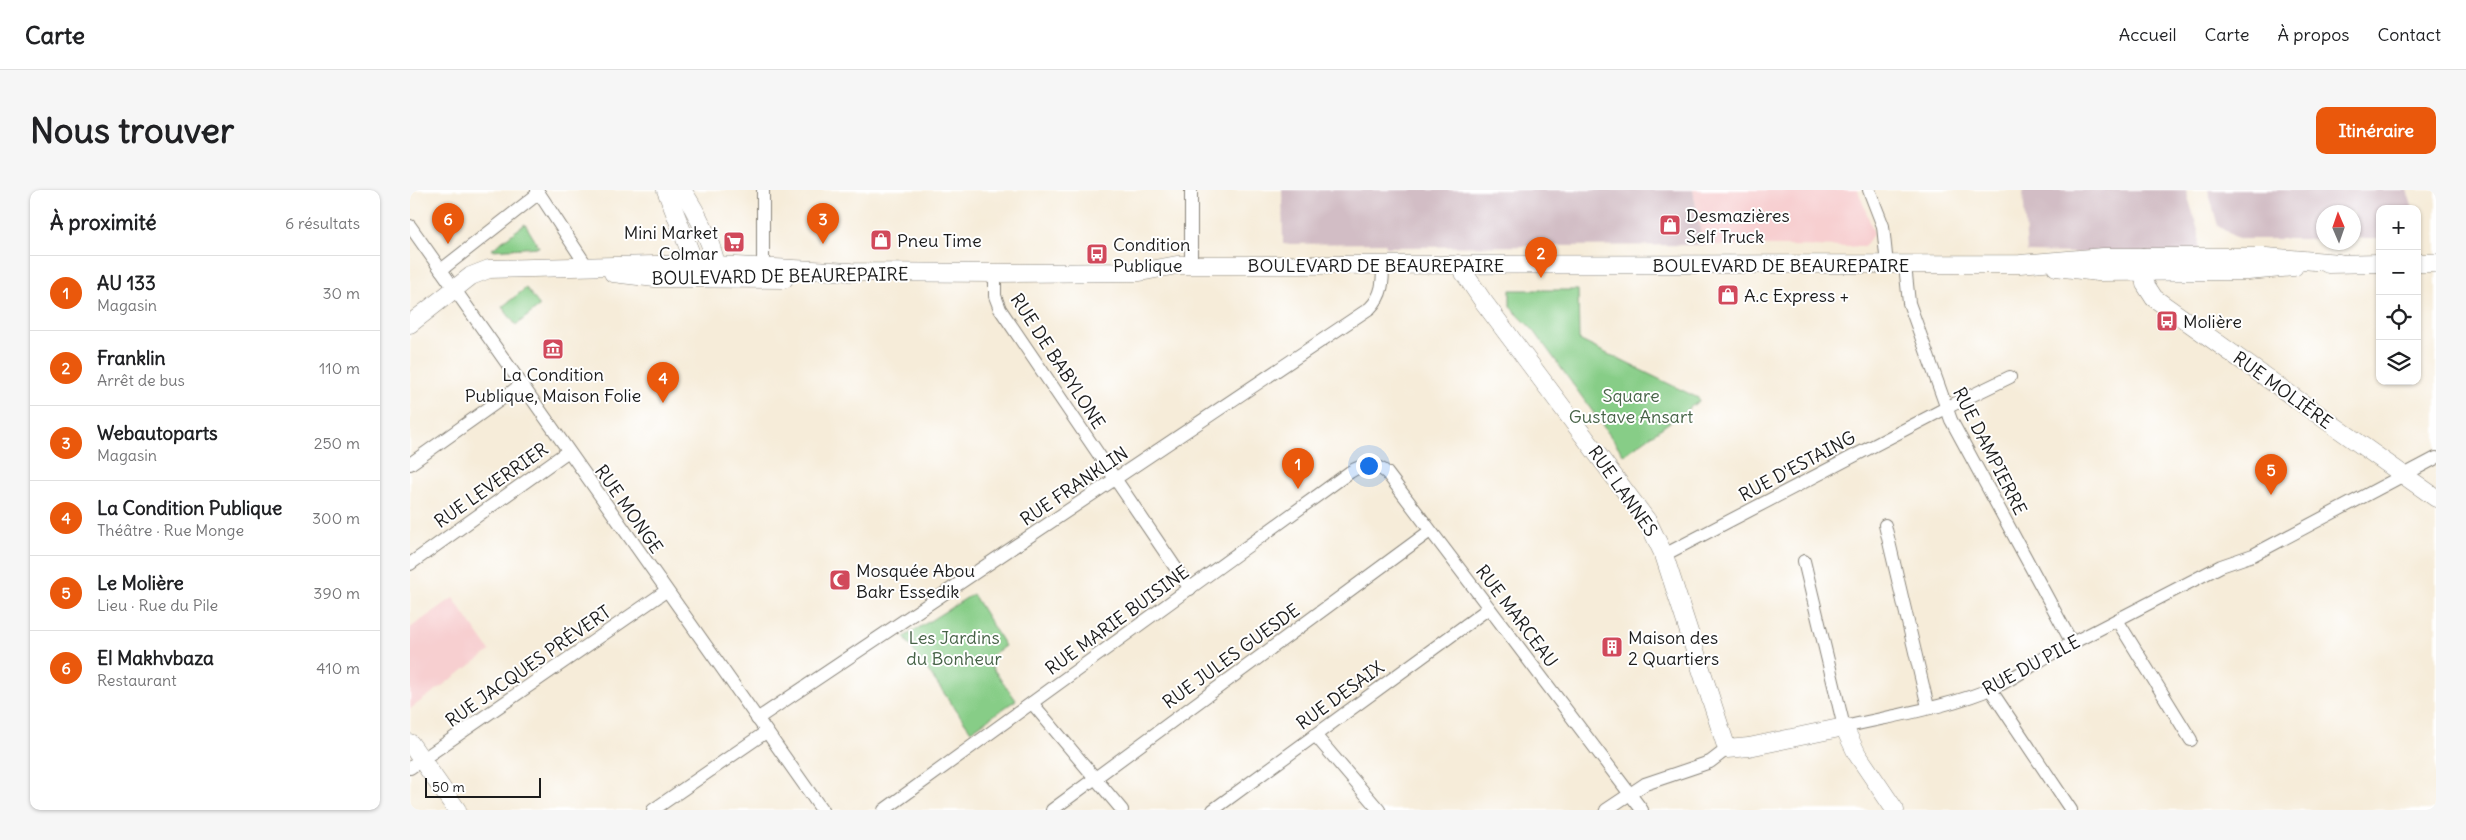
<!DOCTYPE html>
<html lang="fr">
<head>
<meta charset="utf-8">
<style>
  :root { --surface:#fff; --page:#f6f6f6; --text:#202124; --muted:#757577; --line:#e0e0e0; --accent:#ea580c }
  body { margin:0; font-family:Delius,sans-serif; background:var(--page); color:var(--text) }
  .controls { position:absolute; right:15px; top:15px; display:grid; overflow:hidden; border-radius:10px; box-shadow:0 1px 4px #0004 }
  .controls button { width:45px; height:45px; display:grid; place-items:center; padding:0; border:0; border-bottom:1px solid var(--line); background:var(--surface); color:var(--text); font:25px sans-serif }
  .compass { position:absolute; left:1906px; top:15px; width:45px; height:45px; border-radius:50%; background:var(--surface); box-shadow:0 1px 4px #0004; rotate:358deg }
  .scale { position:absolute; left:15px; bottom:12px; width:116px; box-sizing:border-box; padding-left:5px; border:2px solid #1c1c1c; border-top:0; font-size:14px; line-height:18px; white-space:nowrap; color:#1c1c1c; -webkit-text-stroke:4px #fff; paint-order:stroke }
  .you { position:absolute; left:958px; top:275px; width:18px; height:18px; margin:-12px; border:4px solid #fff; border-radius:50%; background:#1a73e8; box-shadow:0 0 0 8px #1a73e833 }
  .badge { display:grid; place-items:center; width:32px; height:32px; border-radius:50%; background:var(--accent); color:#fff; font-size:16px; font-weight:700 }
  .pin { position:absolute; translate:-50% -41px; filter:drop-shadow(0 1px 2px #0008) }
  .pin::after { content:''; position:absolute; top:26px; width:18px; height:15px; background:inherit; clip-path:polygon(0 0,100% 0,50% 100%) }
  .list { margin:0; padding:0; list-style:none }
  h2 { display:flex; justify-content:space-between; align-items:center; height:65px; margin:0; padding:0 20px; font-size:21px }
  h2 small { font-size:16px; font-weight:400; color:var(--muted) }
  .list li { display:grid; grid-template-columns:32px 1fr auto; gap:15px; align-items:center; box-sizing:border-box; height:75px; padding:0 20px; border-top:1px solid var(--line) }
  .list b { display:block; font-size:19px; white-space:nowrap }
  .list p { margin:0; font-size:16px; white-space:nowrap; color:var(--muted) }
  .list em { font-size:16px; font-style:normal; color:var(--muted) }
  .icon { flex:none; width:28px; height:28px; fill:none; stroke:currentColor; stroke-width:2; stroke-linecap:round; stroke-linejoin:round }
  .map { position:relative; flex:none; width:2026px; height:620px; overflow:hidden; border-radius:10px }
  header { display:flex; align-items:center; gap:30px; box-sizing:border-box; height:70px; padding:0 25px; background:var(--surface); border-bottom:1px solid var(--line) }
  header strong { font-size:24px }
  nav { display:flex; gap:28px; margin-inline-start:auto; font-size:18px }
  .intro { display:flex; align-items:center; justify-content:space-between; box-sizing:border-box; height:120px; padding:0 30px }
  h1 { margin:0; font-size:35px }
  .button { padding:12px 22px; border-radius:10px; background:var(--accent); color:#fff; font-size:18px; font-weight:700 }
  main { display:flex; gap:30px; padding:0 30px }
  aside { flex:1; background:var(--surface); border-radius:10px; box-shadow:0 1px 4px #0004 }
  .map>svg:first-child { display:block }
  .built { fill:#f7cfd0 }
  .industrial { fill:#d2bdc5 }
  .green { fill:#87cd87; stroke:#527452 }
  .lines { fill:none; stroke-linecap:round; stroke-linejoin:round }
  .street-casing { stroke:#89847a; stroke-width:14 }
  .secondary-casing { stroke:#89847a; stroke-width:19 }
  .street { stroke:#fff; stroke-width:12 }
  .secondary { stroke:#fff; stroke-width:18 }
  .labels { text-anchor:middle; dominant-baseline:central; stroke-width:4; stroke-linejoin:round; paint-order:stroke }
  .poi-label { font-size:18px; fill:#1c1c1c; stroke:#fff; text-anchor:start }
  .street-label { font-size:18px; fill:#1c1c1c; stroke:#fff }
  .park-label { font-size:18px; fill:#476347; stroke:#fff }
</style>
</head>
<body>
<header>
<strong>Carte</strong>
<nav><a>Accueil</a><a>Carte</a><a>À propos</a><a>Contact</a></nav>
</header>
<div class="intro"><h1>Nous trouver</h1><a class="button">Itinéraire</a></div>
<main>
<aside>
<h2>À proximité<small>6 résultats</small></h2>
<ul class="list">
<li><span class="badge">1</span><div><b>AU 133</b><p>Magasin</p></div><em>30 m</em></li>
<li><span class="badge">2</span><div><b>Franklin</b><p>Arrêt de bus</p></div><em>110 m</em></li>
<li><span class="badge">3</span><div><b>Webautoparts</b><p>Magasin</p></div><em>250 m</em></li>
<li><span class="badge">4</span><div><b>La Condition Publique</b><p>Théâtre · Rue Monge</p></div><em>300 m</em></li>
<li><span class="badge">5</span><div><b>Le Molière</b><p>Lieu · Rue du Pile</p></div><em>390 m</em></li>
<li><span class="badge">6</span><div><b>El Makhvbaza</b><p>Restaurant</p></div><em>410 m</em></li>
</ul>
</aside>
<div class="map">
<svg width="2026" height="620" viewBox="0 0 2026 620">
  <rect width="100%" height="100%" fill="#fff"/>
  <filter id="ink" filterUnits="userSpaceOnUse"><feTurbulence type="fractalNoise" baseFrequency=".02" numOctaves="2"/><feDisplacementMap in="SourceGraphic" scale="10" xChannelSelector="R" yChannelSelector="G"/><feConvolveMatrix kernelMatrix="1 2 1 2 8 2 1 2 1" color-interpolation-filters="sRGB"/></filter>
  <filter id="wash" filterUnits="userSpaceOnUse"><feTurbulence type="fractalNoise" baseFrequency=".0096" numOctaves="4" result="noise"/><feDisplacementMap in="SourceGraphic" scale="20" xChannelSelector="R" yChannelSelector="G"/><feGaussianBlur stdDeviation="1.12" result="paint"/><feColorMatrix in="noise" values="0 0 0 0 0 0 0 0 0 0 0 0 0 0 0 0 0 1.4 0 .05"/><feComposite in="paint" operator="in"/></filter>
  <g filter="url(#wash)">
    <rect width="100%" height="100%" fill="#f6ecd9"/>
    <g class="built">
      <path d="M1283,0H1448L1464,43L1454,57L1293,55Z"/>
      <path d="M43,408L80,461L0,519V438Z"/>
    </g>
    <g class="industrial">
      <path d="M872,0H1283L1293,55L976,57L975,53L873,54Z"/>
      <path d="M1613,0H1776L1789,44L1788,65L1617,62Z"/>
      <path d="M1798,0H1997L2003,19H1970V48H1944V22H1914L1913,49H1828L1808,36Z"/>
    </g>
    <g class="green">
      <path d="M115,34L129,57L81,60Z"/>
      <path d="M116,98L130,116L106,135L92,117Z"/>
      <path d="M1100,100H1168L1169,150L1288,208L1289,211L1214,265L1125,142L1100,117Z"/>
      <path d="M563,404L595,456L576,469L606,510L561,541L494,447Z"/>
    </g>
  </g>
  <g filter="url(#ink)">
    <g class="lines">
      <g class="street-casing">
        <g id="street">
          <path d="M127,0L178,78"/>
          <path d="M781,0V75"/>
          <path d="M1459,0L1473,36L1477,75"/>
          <path d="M0,36L412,620"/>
          <path d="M1495,75L1499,113L1541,230L1662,453"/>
          <path d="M353,77V0"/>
          <path d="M31,80L129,3"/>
          <path d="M585,83V106L590,119L780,399"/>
          <path d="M0,274L111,195"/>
          <path d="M1475,335L1518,517"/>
          <path d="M1254,365L1536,218L1600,187"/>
          <path d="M1394,371L1434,537C1481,526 1541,517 1585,497C1605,488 1622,475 1641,464L1811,376L1843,365L2026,268"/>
          <path d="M0,374L157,262"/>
          <path d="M1707,430L1781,550"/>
          <path d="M1580,499L1661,620"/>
          <path d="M622,513L712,620"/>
          <path d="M347,529L960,118C973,105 973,91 973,74"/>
          <path d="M905,545L969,620"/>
          <path d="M0,578L256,401"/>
          <path d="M243,620L356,542"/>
          <path d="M474,620L940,282C952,274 966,273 977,283L1232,620"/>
          <path d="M642,620L1020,341"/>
          <path d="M803,620L1079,418"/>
          <path d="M1196,620L1235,594L1300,572L1317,559"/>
        </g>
      </g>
      <g class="secondary-casing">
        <g id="secondary">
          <path d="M256,0L288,82"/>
          <path d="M272,0C288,24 303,55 308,84"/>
          <path d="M1733,67L1735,94L1744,108L2026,308"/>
          <path d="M2007,73H2026"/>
          <path d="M1048,74L1073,111L1238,332L1254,365L1317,559L1339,557L1434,537L1447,564L1485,620"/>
          <path d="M1918,74L1970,73"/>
          <path d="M1646,77L1688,82L1838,81L1884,77"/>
          <path d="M203,83L245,88L374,89"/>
          <path d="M0,134L61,86L79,79L285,74L441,82L585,83L730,82L767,75L1610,74L1693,67H1856L1929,73"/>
          <path d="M0,553L47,620"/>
        </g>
      </g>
      <use href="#street" class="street"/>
      <use href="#secondary" class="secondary"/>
    </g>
  </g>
  <defs>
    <g id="shop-square" transform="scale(1.125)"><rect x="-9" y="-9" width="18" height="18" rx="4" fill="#d1495b" stroke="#fff"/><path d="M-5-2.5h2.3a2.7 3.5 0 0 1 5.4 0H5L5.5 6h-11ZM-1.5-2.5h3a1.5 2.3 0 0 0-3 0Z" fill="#fff"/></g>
    <g id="supermarket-square" transform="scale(1.125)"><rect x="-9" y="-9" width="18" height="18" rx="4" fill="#d1495b" stroke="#fff"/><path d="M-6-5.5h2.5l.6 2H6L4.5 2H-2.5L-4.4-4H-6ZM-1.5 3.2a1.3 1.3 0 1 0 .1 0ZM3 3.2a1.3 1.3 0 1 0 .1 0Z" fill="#fff"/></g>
    <g id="bus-square" transform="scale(1.125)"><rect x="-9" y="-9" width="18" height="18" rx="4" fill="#d1495b" stroke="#fff"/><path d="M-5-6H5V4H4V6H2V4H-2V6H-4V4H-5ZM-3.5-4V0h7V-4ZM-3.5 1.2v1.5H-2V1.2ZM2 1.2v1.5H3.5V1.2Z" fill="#fff"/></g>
    <g id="museum-square" transform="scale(1.125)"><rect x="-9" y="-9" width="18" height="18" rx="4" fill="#d1495b" stroke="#fff"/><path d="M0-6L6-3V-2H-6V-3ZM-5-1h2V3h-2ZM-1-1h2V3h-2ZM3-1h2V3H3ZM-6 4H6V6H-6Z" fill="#fff"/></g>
    <g id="mosque-square" transform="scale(1.125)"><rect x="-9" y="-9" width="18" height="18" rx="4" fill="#d1495b" stroke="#fff"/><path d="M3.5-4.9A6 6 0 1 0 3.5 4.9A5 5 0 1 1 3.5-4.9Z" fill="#fff"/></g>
    <g id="building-square" transform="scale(1.125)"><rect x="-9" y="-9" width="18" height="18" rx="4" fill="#d1495b" stroke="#fff"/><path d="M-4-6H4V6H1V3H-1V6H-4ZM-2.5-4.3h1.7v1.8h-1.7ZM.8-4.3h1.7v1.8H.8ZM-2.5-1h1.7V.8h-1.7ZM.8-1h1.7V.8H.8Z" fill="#fff"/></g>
  </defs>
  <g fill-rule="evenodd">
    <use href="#shop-square" x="1260" y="35"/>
    <use href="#shop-square" x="471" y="50"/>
    <use href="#supermarket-square" x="324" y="52"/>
    <use href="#bus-square" x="687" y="64"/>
    <use href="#shop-square" x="1318" y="105"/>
    <use href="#bus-square" x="1757" y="131"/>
    <use href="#museum-square" x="143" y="159"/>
    <use href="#mosque-square" x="430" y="390"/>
    <use href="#building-square" x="1202" y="457"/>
  </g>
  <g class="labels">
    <g class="poi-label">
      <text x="1276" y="25">Desmazières<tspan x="1276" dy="21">Self Truck</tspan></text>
      <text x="308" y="42" text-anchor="end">Mini Market<tspan x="308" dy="21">Colmar</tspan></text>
      <text x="487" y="50">Pneu Time</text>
      <text x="703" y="54">Condition<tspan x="703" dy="21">Publique</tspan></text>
      <text x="1334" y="105">A.c Express +</text>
      <text x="1773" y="131">Molière</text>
      <text x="143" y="184" text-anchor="middle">La Condition<tspan x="143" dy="21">Publique, Maison Folie</tspan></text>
      <text x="446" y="380">Mosquée Abou<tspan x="446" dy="21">Bakr Essedik</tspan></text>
      <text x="1218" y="447">Maison des<tspan x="1218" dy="21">2 Quartiers</tspan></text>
    </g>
    <g class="street-label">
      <text x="966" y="75">BOULEVARD DE BEAUREPAIRE</text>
      <text x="1371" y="75">BOULEVARD DE BEAUREPAIRE</text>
      <text transform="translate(370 86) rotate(-1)">BOULEVARD DE BEAUREPAIRE</text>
      <text transform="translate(648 171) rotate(57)">RUE DE BABYLONE</text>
      <text transform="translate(1873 200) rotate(36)">RUE MOLIÈRE</text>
      <text transform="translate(1580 261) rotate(63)">RUE DAMPIERRE</text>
      <text transform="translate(1387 276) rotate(-28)">RUE D'ESTAING</text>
      <text transform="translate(81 295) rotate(-35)">RUE LEVERRIER</text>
      <text transform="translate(664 296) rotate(-34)">RUE FRANKLIN</text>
      <text transform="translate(1213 301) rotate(55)">RUE LANNES</text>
      <text transform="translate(219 319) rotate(55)">RUE MONGE</text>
      <text transform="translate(1107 426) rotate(53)">RUE MARCEAU</text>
      <text transform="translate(707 430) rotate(-36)">RUE MARIE BUISINE</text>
      <text transform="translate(821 466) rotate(-36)">RUE JULES GUESDE</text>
      <text transform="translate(1621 475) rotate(-28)">RUE DU PILE</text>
      <text transform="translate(118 476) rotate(-35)">RUE JACQUES PRÉVERT</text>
      <text transform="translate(930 505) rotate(-36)">RUE DESAIX</text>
    </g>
    <g class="park-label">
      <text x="1221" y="205">Square<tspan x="1221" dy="21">Gustave Ansart</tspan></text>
      <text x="544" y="447">Les Jardins<tspan x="544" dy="21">du Bonheur</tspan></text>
    </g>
  </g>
</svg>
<div class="controls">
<button>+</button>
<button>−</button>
<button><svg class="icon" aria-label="locate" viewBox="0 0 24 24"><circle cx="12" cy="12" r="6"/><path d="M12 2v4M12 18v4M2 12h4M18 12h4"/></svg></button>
<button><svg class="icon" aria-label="layers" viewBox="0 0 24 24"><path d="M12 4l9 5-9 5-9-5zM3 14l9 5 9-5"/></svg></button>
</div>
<svg class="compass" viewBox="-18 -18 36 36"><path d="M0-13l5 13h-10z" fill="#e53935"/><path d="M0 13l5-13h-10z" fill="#757577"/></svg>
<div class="scale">50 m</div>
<div class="you"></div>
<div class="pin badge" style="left:888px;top:299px">1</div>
<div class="pin badge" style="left:1131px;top:88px">2</div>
<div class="pin badge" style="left:413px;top:54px">3</div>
<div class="pin badge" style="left:253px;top:213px">4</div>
<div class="pin badge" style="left:1861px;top:305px">5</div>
<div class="pin badge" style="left:38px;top:54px">6</div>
</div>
</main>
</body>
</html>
